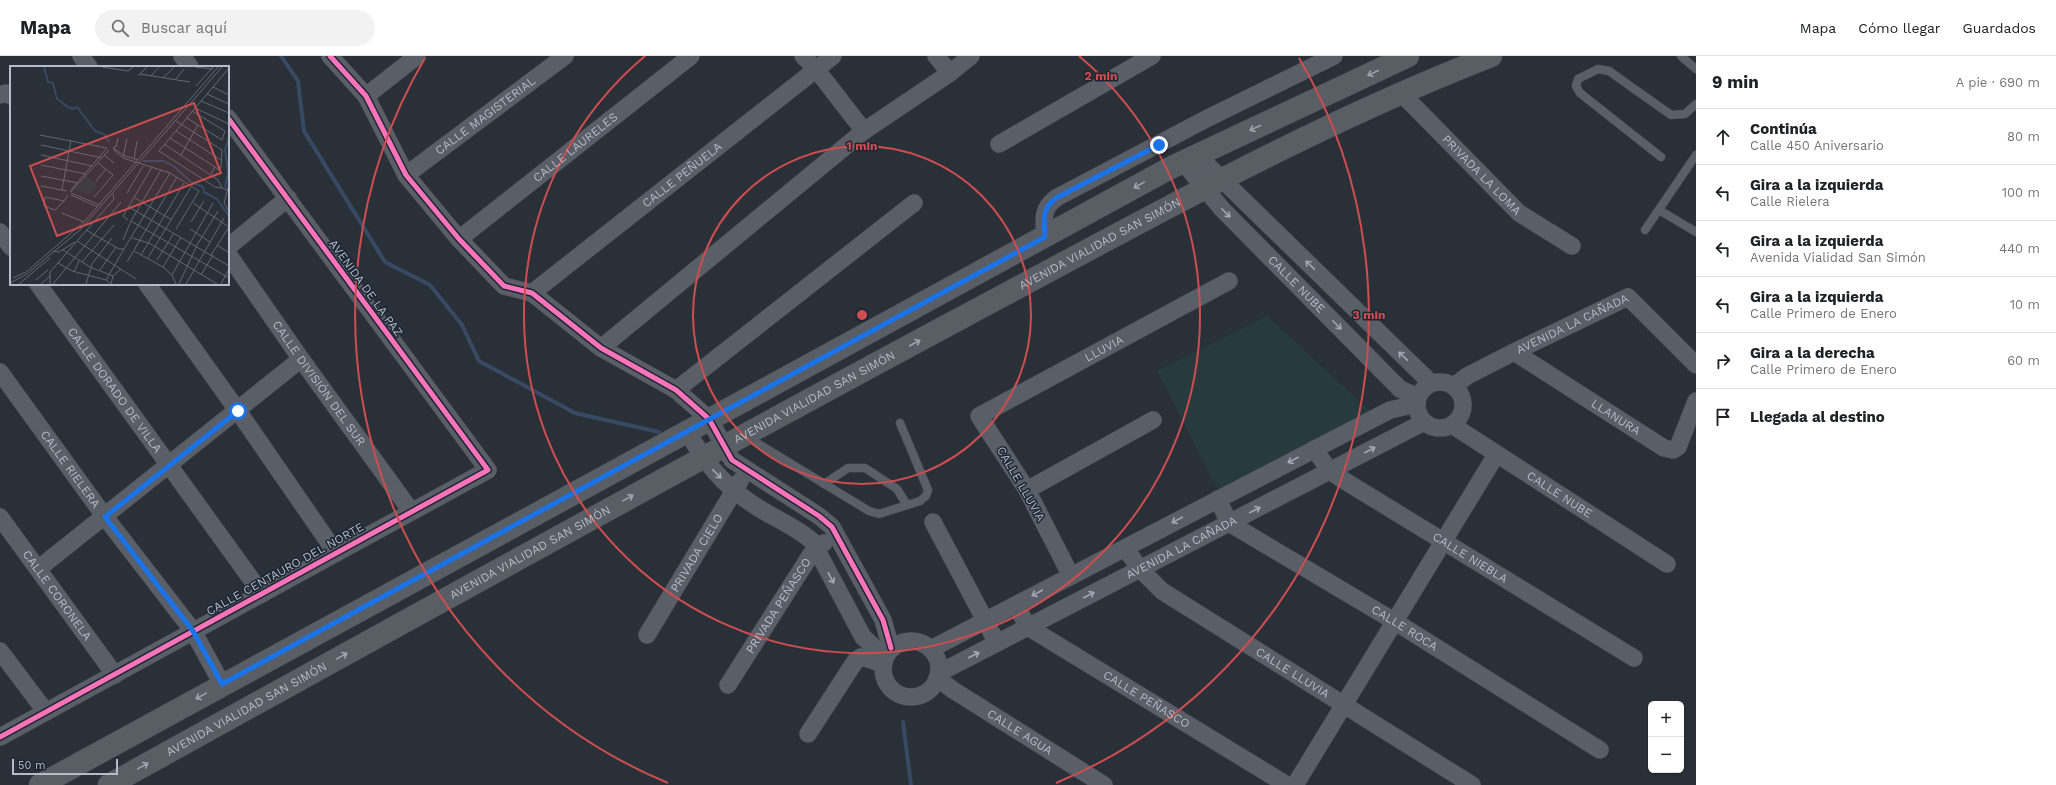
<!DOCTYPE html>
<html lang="es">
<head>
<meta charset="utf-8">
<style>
  :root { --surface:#fff; --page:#f2f2f2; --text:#202124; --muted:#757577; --line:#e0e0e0 }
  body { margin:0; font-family:"Work Sans",sans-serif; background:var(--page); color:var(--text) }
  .controls { position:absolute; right:12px; bottom:12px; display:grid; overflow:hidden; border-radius:6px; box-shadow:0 1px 3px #0004 }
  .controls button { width:36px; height:36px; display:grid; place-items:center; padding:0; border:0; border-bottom:1px solid var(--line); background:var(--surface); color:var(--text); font:20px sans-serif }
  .scale { position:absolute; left:12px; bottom:10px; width:106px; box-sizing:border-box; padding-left:4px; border:2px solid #b4bcc9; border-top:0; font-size:11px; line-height:14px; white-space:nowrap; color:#b4bcc9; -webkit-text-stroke:3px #1d2633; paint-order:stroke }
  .stop { position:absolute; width:12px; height:12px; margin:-9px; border:3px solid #1a73e8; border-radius:50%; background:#fff }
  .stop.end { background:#1a73e8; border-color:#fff; box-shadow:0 1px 4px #0008 }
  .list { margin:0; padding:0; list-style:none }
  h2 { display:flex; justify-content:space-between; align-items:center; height:52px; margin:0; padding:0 16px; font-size:17px }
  h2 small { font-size:13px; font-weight:400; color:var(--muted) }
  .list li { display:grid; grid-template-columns:26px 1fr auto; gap:12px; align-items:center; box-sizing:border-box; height:56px; padding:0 16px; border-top:1px solid var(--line) }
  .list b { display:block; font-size:15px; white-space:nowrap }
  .list p { margin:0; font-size:13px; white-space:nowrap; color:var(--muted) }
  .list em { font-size:13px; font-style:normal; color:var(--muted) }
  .icon { flex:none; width:22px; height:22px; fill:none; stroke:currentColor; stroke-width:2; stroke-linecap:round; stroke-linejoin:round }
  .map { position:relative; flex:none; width:1696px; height:729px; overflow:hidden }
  header { display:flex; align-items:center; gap:24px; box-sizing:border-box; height:56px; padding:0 20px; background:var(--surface); border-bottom:1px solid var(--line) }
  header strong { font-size:19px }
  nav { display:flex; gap:22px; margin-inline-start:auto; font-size:14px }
  .search { width:280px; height:36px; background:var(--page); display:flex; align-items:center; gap:10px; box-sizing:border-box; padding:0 14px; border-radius:22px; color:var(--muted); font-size:15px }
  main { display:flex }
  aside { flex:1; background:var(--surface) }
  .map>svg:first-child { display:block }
  .green { fill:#273a3e }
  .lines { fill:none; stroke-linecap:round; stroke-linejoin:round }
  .stream { stroke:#384963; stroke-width:4 }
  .service-casing { stroke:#484c53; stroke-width:9 }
  .minor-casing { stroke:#484c53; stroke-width:18 }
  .secondary-casing { stroke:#484c53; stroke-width:23 }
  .service { stroke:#5a5e66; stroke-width:8 }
  .minor { stroke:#5a5e66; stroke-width:17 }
  .secondary { stroke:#595d64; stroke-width:22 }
  .cycleway-casing { stroke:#1d2633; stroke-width:8 }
  .cycleway { stroke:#fb73b8; stroke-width:5 }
  .oneway { stroke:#9da4b0 }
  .oneway2 { stroke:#a2a9b5 }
  .route { stroke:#1a73e8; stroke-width:5 }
  .ring { fill:none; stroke:#ce4d50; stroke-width:2 }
  .labels { text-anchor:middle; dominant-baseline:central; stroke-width:3; stroke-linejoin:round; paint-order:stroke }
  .street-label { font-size:12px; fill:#b4bcc9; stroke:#1d2633 }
  .inset-river { fill:none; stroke:#384963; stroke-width:2 }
  .inset-road { fill:none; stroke:#616872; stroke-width:1 }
  .view { fill:#ce4d50; fill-opacity:0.15; stroke:#ce4d50; stroke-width:2 }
  .inset-edge { fill:none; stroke:#b4bcc9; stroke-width:2 }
  .centre { fill:#ce4d50; stroke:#1d2633; stroke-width:2 }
  .ring-label { font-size:12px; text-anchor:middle; font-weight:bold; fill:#ce4d50; stroke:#1d2633; stroke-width:3; stroke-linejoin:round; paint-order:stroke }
</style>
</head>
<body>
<header>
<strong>Mapa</strong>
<div class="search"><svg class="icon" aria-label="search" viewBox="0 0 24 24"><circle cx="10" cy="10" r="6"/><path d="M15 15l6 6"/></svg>Buscar aquí</div>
<nav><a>Mapa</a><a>Cómo llegar</a><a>Guardados</a></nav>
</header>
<main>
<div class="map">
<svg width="1696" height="729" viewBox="0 0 1696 729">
  <rect width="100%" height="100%" fill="#2a3038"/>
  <path class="green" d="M1267,260L1370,355L1218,433L1157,315Z"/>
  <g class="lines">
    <g class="stream">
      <path d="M281,0L298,25L304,75L385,206L430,229L462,269L479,305L575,357L659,376"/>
      <path d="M903,666L911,729"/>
    </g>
    <g class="service-casing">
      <g id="service">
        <path d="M1681,0L1696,13"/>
        <path d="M1661,101L1580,37L1576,30L1578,23L1598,13L1609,15L1671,59L1685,58L1696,48"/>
        <path d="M1659,154L1696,176"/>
        <path d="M1645,174L1696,99"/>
        <path d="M747,381L869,455L879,458L920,445L926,440L928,434L900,367"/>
        <path d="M824,428L848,412H865L897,433L907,449"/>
      </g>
    </g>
    <g class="minor-casing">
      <g id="minor">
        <path d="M81,0L89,11"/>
        <path d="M182,0L190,11"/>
        <path d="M330,0L366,40L406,119L459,183L504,230L532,237L601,292L676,334L709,363L732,404L819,460L832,471L883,564L891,592"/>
        <path d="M803,0L816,13L864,75"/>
        <path d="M936,0L950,17"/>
        <path id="s1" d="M1401,37L1519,157L1572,190"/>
        <path d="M0,39L6,37L11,40"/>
        <path d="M366,40L417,0"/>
        <path d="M999,88L1152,0"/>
        <path d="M1197,99L1431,327"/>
        <path id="s2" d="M1183,106L1222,153L1400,333L1418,341"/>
        <path id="s3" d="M406,119L565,0"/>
        <path d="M0,176L11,191"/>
        <path d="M1045,181C1044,163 1041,154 1056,142L1206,63L1334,0"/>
        <path id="s4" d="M459,183L691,0"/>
        <path d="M228,191L288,142"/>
        <path id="s5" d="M228,198L301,303L411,455"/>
        <path id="s6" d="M38,228L262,538"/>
        <path d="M147,228L238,355L336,497"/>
        <path id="s7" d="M532,237L833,0"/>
        <path d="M601,292L864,75L950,17L971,0"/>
        <path id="s8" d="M1514,296L1664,392L1673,394L1678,391L1696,345"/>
        <path id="s9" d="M0,316L105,461L193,575L222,628"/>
        <circle cx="1440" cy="349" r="23"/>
        <path id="s10" d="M1454,330L1467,320L1514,296L1628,241L1696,309"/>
        <path d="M676,334L914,147"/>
        <path id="s11" d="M1452,369L1667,508"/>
        <path d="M687,375C705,407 723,429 754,449C773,462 795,470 812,485L863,581L885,601"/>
        <path id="s12" d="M1314,393L1330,415L1340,422L1634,602"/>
        <path d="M1027,434L1153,364"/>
        <path id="s13" d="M1218,443L1229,467L1394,565L1600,694"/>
        <path id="s14" d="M0,461L115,619"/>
        <path d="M933,466L997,587"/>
        <path id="s15" d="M1125,492L1140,513L1162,535L1472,729"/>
        <path d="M38,513L301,303"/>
        <path id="s16" d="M1071,520L1027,434L979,360L1229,225"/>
        <path id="s17" d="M1016,549L1028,571L1287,729"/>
        <path id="s18" d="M647,579L740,425"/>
        <circle cx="911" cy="613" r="28"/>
        <path d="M931,593L1390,354L1417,348"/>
        <path d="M0,595L46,656"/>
        <path id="s19" d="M939,617L1424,366"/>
        <path id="s20" d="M937,622L953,634L1104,729"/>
        <path id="s21" d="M728,629L815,492L824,487"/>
        <path d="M808,678L856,604L861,601L884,608"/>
        <path d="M0,681L488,414L228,62"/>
        <path d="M1295,729L1496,399"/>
      </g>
    </g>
    <g class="secondary-casing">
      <g id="secondary">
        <path d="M40,729L1170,112L1408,0"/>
        <path id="s22" d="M109,729C393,572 677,414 963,261C1136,169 1308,71 1491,0"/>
      </g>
    </g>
    <use href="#service" class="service"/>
    <use href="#minor" class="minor"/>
    <use href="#secondary" class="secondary"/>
    <g class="cycleway-casing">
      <g id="cycleway">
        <path d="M330,0L366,40L406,119L459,183L504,230L532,237L601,292L676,334L709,363L732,404L819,460L832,471L883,564L891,592"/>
        <path d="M0,681L488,414L228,62"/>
      </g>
    </g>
    <use href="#cycleway" class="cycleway"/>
  </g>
  <defs><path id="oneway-shaft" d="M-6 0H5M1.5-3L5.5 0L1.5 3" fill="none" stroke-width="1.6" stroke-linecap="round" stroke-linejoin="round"/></defs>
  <g class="oneway">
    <use href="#oneway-shaft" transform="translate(1373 17) rotate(155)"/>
    <use href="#oneway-shaft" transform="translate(1255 72) rotate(155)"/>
    <use href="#oneway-shaft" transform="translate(1139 129) rotate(151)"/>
    <use href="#oneway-shaft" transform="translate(915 287) rotate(-28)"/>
    <use href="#oneway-shaft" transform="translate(628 442) rotate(-29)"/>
    <use href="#oneway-shaft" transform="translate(342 600) rotate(-29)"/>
    <use href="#oneway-shaft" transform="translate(201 640) rotate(151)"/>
    <use href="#oneway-shaft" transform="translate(143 710) rotate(-29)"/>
  </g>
  <g class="oneway2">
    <use href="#oneway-shaft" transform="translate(1226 157) rotate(45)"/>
    <use href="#oneway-shaft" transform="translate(1310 209) rotate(-136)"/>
    <use href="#oneway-shaft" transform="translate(1337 269) rotate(45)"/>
    <use href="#oneway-shaft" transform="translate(1403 300) rotate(-136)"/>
    <use href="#oneway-shaft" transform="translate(1370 394) rotate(-27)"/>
    <use href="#oneway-shaft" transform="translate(1293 404) rotate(153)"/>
    <use href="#oneway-shaft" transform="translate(717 418) rotate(45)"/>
    <use href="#oneway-shaft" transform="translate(1255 454) rotate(-27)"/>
    <use href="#oneway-shaft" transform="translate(1177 464) rotate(152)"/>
    <use href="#oneway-shaft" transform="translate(831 522) rotate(62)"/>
    <use href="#oneway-shaft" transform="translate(1037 537) rotate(152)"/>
    <use href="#oneway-shaft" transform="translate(1089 539) rotate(-27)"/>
    <use href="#oneway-shaft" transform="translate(974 599) rotate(-27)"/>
  </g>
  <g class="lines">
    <path class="route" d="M238,355L105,461L193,575L222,628L1045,181C1044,163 1041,154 1056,142L1159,89"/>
  </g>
  <g class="ring">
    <circle cx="862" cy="259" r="169"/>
    <path d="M1079 0A338 338 0 1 1 645 0"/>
    <path d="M668 727A507 507 0 0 1 425 2M1299 2A507 507 0 0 1 1056 727"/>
  </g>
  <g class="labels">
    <g class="street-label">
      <text stroke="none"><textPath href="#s3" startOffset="99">CALLE MAGISTERIAL</textPath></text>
      <text stroke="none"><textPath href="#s4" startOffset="148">CALLE LAURELES</textPath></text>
      <text stroke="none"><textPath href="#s7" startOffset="191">CALLE PEÑUELA</textPath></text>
      <text stroke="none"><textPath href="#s1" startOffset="115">PRIVADA LA LOMA</textPath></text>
      <text stroke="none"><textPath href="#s22" startOffset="1129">AVENIDA VIALIDAD SAN SIMÓN</textPath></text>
      <text stroke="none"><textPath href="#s2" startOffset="167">CALLE NUBE</textPath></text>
      <text transform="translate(366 232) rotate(54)">AVENIDA DE LA PAZ</text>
      <text stroke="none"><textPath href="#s10" startOffset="134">AVENIDA LA CAÑADA</textPath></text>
      <text stroke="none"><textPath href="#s16" startOffset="327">LLUVIA</textPath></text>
      <text stroke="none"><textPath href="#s5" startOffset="158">CALLE DIVISIÓN DEL SUR</textPath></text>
      <text stroke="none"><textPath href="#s6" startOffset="131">CALLE DORADO DE VILLA</textPath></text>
      <text stroke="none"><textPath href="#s22" startOffset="805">AVENIDA VIALIDAD SAN SIMÓN</textPath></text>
      <text stroke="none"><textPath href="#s8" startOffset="121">LLANURA</textPath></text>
      <text stroke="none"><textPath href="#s9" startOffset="120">CALLE RIELERA</textPath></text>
      <text transform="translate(1021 428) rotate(60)">CALLE LLUVIA</text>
      <text stroke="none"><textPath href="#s11" startOffset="128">CALLE NUBE</textPath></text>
      <text stroke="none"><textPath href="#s19" startOffset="273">AVENIDA LA CAÑADA</textPath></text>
      <text stroke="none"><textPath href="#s22" startOffset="481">AVENIDA VIALIDAD SAN SIMÓN</textPath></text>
      <text stroke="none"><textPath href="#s18" startOffset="96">PRIVADA CIELO</textPath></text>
      <text stroke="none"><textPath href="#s12" startOffset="192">CALLE NIEBLA</textPath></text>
      <text transform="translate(285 513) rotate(-29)">CALLE CENTAURO DEL NORTE</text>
      <text stroke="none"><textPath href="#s14" startOffset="97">CALLE CORONELA</textPath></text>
      <text stroke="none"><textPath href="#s21" startOffset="94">PRIVADA PEÑASCO</textPath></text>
      <text stroke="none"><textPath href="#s13" startOffset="231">CALLE ROCA</textPath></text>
      <text stroke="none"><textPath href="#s15" startOffset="211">CALLE LLUVIA</textPath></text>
      <text stroke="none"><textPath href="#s17" startOffset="164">CALLE PEÑASCO</textPath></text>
      <text stroke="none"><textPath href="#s22" startOffset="157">AVENIDA VIALIDAD SAN SIMÓN</textPath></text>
      <text stroke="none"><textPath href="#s20" startOffset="99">CALLE AGUA</textPath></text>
    </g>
  </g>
  <g transform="translate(10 10)">
    <rect width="219" height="219" fill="#2a3038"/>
    <path d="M77,110L88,120L79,129L65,124Z" fill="#273a3e"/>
    <path class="inset-river" d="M34,1L38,16L43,17L47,33L58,41L63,43L67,41L85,65L94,68L99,76M133,95H154L166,102L181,116L193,121L194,126L207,133L219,150M215,122L218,106L215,84L219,71"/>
    <path class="inset-road" d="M92,1L118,5L123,1M185,1L203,3M130,8L180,16M128,10L137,1M141,10L149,1M153,12L164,1M165,14L174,3M186,20L203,1M203,21L219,29M197,28L219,38M191,35L219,47M185,42L219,58M177,52L212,74L215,65L182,45M166,55L212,84L211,101L209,104L205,101M166,65L211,94M30,69L97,82M160,72L205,101L201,108M154,78L208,114L212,122L219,125M31,79L92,92M103,81H106L108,72M103,82L115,90L128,94M103,83L113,92L160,107L189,125L166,163M31,89L82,100M94,89L104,97M171,89L188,59M113,91L117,73M124,93L127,75M31,99L76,108M31,110L68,117M86,115L96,103M219,118L214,137L219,145M31,120L57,125M212,122L205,121L149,85L219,2M52,124L61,74M60,125L97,82M61,126L99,84M61,127L90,139M117,127L133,100M61,129L88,141M84,131L103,109L88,97M125,132L162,154M54,135L35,131L34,140L45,144L54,135L58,129M183,137L219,161M119,141L219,200M52,147L74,156M118,154L113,150L142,101M121,155L219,212M181,156L194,135M180,163L200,176M76,164L109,183H114L160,107M122,172L139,177L207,218M113,174L121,155L151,104M67,175L126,213M207,179L219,187M53,184L80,201L103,210M43,185L49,186L65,176M124,185L153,201L162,209L166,218M131,189L174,117M201,189L219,161M138,192L181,121M147,194L164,167M72,196L104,159M117,196L167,111M48,197L62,205L96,214M153,201L171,171M90,204L106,181M64,206L69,195M162,209L203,137M191,209L203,189M3,212L16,206L74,156L208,1M26,214L38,204M0,217L17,208L71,163L212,1M100,217L96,214L114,183M9,218L40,192M31,218L40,210M40,218V206L104,133L103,128M43,218L111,136M76,218L82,198L102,172M101,218L103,210L111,203M169,218L187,179L208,145M176,218L214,152M211,218L219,203"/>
    <path class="view" d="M184,37L211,107L47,170L20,100Z"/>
    <rect width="219" height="219" class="inset-edge"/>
  </g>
  <circle cx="862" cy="259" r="6" class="centre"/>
  <g class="ring-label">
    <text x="1101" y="24">2 min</text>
    <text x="862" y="94">1 min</text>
    <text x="1369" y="263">3 min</text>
  </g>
</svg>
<div class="controls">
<button>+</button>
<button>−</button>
</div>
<div class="scale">50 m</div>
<div class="stop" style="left:238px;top:355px"></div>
<div class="stop end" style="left:1159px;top:89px"></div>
</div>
<aside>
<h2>9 min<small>A pie · 690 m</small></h2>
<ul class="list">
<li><svg class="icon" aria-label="ahead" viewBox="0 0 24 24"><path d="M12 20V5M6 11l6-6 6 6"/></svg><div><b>Continúa</b><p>Calle 450 Aniversario</p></div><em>80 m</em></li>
<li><svg class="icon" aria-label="left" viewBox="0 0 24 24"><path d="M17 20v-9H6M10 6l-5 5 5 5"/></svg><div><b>Gira a la izquierda</b><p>Calle Rielera</p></div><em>100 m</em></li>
<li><svg class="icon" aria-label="left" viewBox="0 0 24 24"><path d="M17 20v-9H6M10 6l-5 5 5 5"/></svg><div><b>Gira a la izquierda</b><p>Avenida Vialidad San Simón</p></div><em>440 m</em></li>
<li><svg class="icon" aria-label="left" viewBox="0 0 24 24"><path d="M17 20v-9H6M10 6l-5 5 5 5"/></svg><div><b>Gira a la izquierda</b><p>Calle Primero de Enero</p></div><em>10 m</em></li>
<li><svg class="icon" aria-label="right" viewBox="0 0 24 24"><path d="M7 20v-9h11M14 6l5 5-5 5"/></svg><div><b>Gira a la derecha</b><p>Calle Primero de Enero</p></div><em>60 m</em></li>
<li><svg class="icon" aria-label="arrive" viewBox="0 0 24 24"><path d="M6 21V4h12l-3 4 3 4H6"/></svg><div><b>Llegada al destino</b></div></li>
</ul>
</aside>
</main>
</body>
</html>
